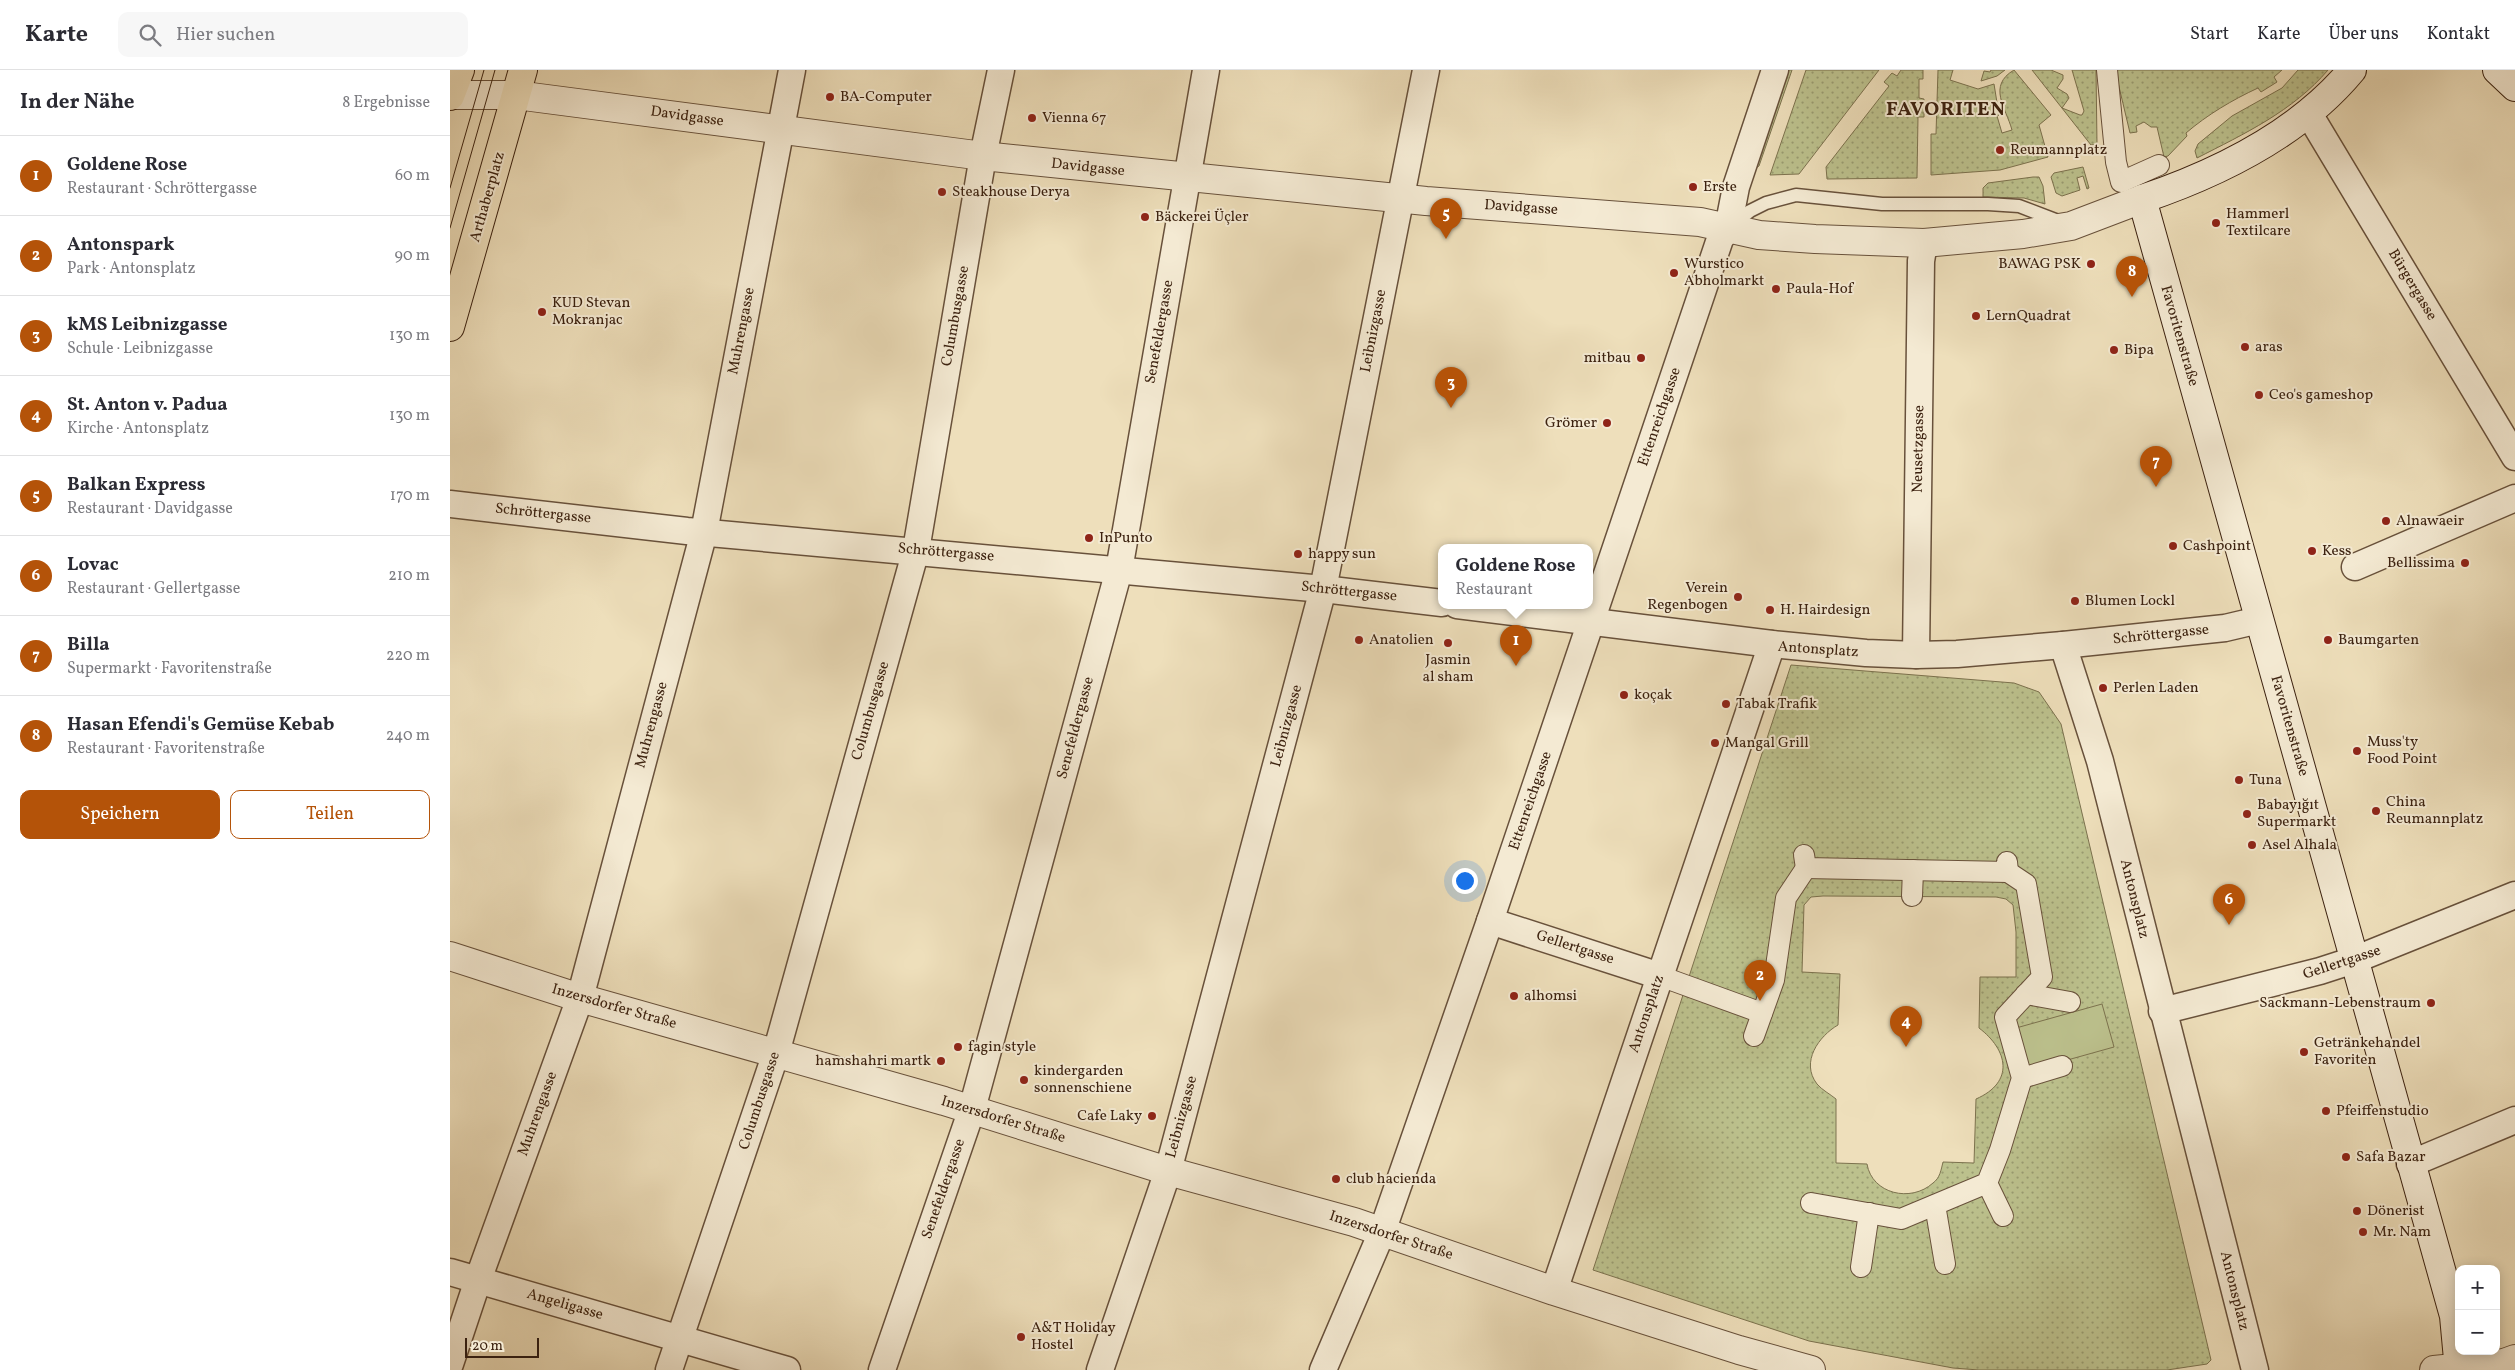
<!DOCTYPE html>
<html lang="de">
<head>
<meta charset="utf-8">
<style>
  :root { --surface:#fff; --page:#f7f7f7; --text:#2b2b33; --muted:#7c7c81; --line:#e1e1e2; --accent:#b45309 }
  body { margin:0; font-family:Vollkorn,serif; background:var(--page); color:var(--text) }
  .controls { position:absolute; right:15px; bottom:15px; display:grid; overflow:hidden; border-radius:10px; box-shadow:0 2px 12px #0003 }
  .controls button { width:45px; height:45px; display:grid; place-items:center; padding:0; border:0; border-bottom:1px solid var(--line); background:var(--surface); color:var(--text); font:25px sans-serif }
  .scale { position:absolute; left:15px; bottom:12px; width:74px; box-sizing:border-box; padding-left:5px; border:2px solid #3c2210; border-top:0; font-size:14px; line-height:18px; white-space:nowrap; color:#3c2210; -webkit-text-stroke:4px #f4ead3; paint-order:stroke }
  .you { position:absolute; left:1014px; top:810px; width:18px; height:18px; margin:-12px; border:4px solid #fff; border-radius:50%; background:#1a73e8; box-shadow:0 0 0 8px #1a73e833 }
  .badge { display:grid; place-items:center; width:32px; height:32px; border-radius:50%; background:var(--accent); color:#fff; font-size:16px; font-weight:700 }
  .pin { position:absolute; translate:-50% -41px; filter:drop-shadow(0 1px 2px #0008) }
  .pin::after { content:''; position:absolute; top:26px; width:18px; height:15px; background:inherit; clip-path:polygon(0 0,100% 0,50% 100%) }
  .popup { position:absolute; left:988px; top:474px; width:155px; height:65px; box-sizing:border-box; display:grid; place-content:center; border-radius:10px; background:var(--surface); filter:drop-shadow(0 1px 4px #0005); font-size:16px; white-space:nowrap; color:var(--muted) }
  .popup b { font-size:19px; color:var(--text) }
  .popup::after { content:''; position:absolute; left:50%; top:100%; margin-left:-10px; border:10px solid transparent; border-top-color:var(--surface) }
  .list { margin:0; padding:0; list-style:none }
  h2 { display:flex; justify-content:space-between; align-items:center; height:65px; margin:0; padding:0 20px; font-size:21px }
  h2 small { font-size:16px; font-weight:400; color:var(--muted) }
  .list li { display:grid; grid-template-columns:32px 1fr auto; gap:15px; align-items:center; box-sizing:border-box; height:80px; padding:0 20px; border-top:1px solid var(--line) }
  .list b { display:block; font-size:19px; white-space:nowrap }
  .list p { margin:0; font-size:16px; white-space:nowrap; color:var(--muted) }
  .list em { font-size:16px; font-style:normal; color:var(--muted) }
  .actions { display:flex; gap:10px; padding:15px 20px }
  .actions a { flex:1; padding:11px 0; border:1px solid var(--accent); border-radius:10px; text-align:center; font-size:18px; color:var(--accent) }
  .actions .main { background:var(--accent); color:#fff }
  .icon { flex:none; width:28px; height:28px; fill:none; stroke:currentColor; stroke-width:2; stroke-linecap:round; stroke-linejoin:round }
  .map { position:relative; flex:none; width:2065px; height:1300px; overflow:hidden }
  header { display:flex; align-items:center; gap:30px; box-sizing:border-box; height:70px; padding:0 25px; background:var(--surface); border-bottom:1px solid var(--line) }
  header strong { font-size:24px }
  nav { display:flex; gap:28px; margin-inline-start:auto; font-size:18px }
  .search { width:350px; height:45px; background:var(--page); display:flex; align-items:center; gap:12px; box-sizing:border-box; padding:0 18px; border-radius:10px; color:var(--muted); font-size:19px }
  main { display:flex }
  aside { flex:1; background:var(--surface) }
  .map>svg:first-child { display:block }
  .green { fill:url(#green-dots); stroke:#7c724e; fill-rule:evenodd }
  .pitch { fill:#bcc18d; stroke:#7c724e }
  .lines { fill:none; stroke-linecap:round; stroke-linejoin:round }
  .service-casing { stroke:#68513b; stroke-width:15 }
  .pedestrian-casing { stroke:#68513b; stroke-width:22 }
  .minor-casing { stroke:#68513b; stroke-width:29 }
  .tertiary-casing { stroke:#68513b; stroke-width:30 }
  .secondary-casing { stroke:#3c2210; stroke-width:30 }
  .primary-casing { stroke:#3c2210; stroke-width:30 }
  .service { stroke:#f4ead3; stroke-width:12 }
  .pedestrian { stroke:#f4ead3; stroke-width:20 }
  .minor { stroke:#f4ead3; stroke-width:26 }
  .tertiary { stroke:#f4ead3; stroke-width:28 }
  .secondary { stroke:#f4ead3; stroke-width:28 }
  .primary { stroke:#eedfbb; stroke-width:28 }
  .tram { stroke:#3c2210; stroke-width:1 }
  .poi-dot { fill:#8f2418; stroke:#f4ead3; stroke-width:2 }
  .labels { text-anchor:middle; dominant-baseline:central; stroke-width:4; stroke-linejoin:round; paint-order:stroke }
  .poi-label { font-size:15px; fill:#3c2210; stroke:#f4ead3; text-anchor:start }
  .street-label { font-size:15px; fill:#3c2210; stroke:#f4ead3 }
  .district-label { font-size:20px; font-weight:bold; letter-spacing:1px; fill:#3c2210; stroke:#f4ead3 }
</style>
</head>
<body>
<header>
<strong>Karte</strong>
<div class="search"><svg class="icon" aria-label="search" viewBox="0 0 24 24"><circle cx="10" cy="10" r="6"/><path d="M15 15l6 6"/></svg>Hier suchen</div>
<nav><a>Start</a><a>Karte</a><a>Über uns</a><a>Kontakt</a></nav>
</header>
<main>
<aside>
<h2>In der Nähe<small>8 Ergebnisse</small></h2>
<ul class="list">
<li><span class="badge">1</span><div><b>Goldene Rose</b><p>Restaurant · Schröttergasse</p></div><em>60 m</em></li>
<li><span class="badge">2</span><div><b>Antonspark</b><p>Park · Antonsplatz</p></div><em>90 m</em></li>
<li><span class="badge">3</span><div><b>kMS Leibnizgasse</b><p>Schule · Leibnizgasse</p></div><em>130 m</em></li>
<li><span class="badge">4</span><div><b>St. Anton v. Padua</b><p>Kirche · Antonsplatz</p></div><em>130 m</em></li>
<li><span class="badge">5</span><div><b>Balkan Express</b><p>Restaurant · Davidgasse</p></div><em>170 m</em></li>
<li><span class="badge">6</span><div><b>Lovac</b><p>Restaurant · Gellertgasse</p></div><em>210 m</em></li>
<li><span class="badge">7</span><div><b>Billa</b><p>Supermarkt · Favoritenstraße</p></div><em>220 m</em></li>
<li><span class="badge">8</span><div><b>Hasan Efendi's Gemüse Kebab</b><p>Restaurant · Favoritenstraße</p></div><em>240 m</em></li>
</ul>
<div class="actions"><a class="main">Speichern</a><a>Teilen</a></div>
</aside>
<div class="map">
<svg width="2065" height="1300" viewBox="0 0 2065 1300">
  <defs>
    <pattern id="green-dots" width="8" height="8" patternUnits="userSpaceOnUse" patternTransform="scale(1.25)"><rect width="8" height="8" fill="#bcc18d"/><path d="M2 2h.1M6 6h.1" fill="none" stroke="#9a9c72" stroke-width="1.8" stroke-linecap="round"/></pattern>
  </defs>
  <rect width="100%" height="100%" fill="#eedfbb"/>
  <filter id="stains"><feTurbulence type="fractalNoise" baseFrequency=".004" numOctaves="4"/><feColorMatrix values="0 0 0 0 .2 0 0 0 0 .09 0 0 0 0 .02 0 0 0 .5 -.17"/></filter>
  <radialGradient id="worn" r=".72"><stop offset=".6" stop-color="#630" stop-opacity="0"/><stop offset="1" stop-color="#630" stop-opacity=".3"/></radialGradient>
  <g class="green">
    <path d="M1333,0H1342L1309,96L1303,100Z"/>
    <path d="M1356,0H1429L1349,104L1320,105Z"/>
    <path d="M1451,0H1473V9H1469V28L1474,29V47H1468L1467,108L1377,109L1376,97L1439,16L1434,12L1442,3L1447,6Z"/>
    <path d="M1488,0H1503L1500,10L1528,19L1544,14L1549,45L1547,46L1552,63L1562,60C1556,38 1537,16 1564,0L1601,45L1589,55L1598,87L1550,100L1481,105V64H1486Z"/>
    <path d="M1541,0H1555L1547,6L1531,11L1534,1L1540,2Z"/>
    <path d="M1582,0H1601L1613,5V9L1607,18L1617,24L1619,28L1612,38L1630,45H1632L1634,41L1622,0H1646L1647,74L1641,75Z"/>
    <path d="M1665,0H1832L1824,7L1827,12L1811,22L1808,18C1782,30 1757,45 1736,63L1737,66L1718,86L1714,87L1707,57H1701L1694,52L1686,56L1687,62L1680,63Z"/>
    <path d="M1848,0H1878C1843,41 1794,64 1747,88L1745,81L1748,74L1782,46L1832,18Z"/>
    <path d="M1633,97L1639,118L1637,119L1633,106L1627,108L1630,120L1612,126L1606,123L1601,107L1604,103Z"/>
    <path d="M1583,107H1589L1593,116L1595,134L1574,128L1533,127V118L1538,113Z"/>
    <path d="M1341,595L1564,613L1589,622L1611,654L1761,1290L1757,1294L1717,1300H1529L1503,1298L1359,1271L1143,1200ZM1373,826L1546,827L1556,829L1563,835L1566,862V907H1530L1529,958C1558,980 1565,1012 1526,1029L1524,1093L1493,1092C1491,1100 1490,1108 1483,1113C1461,1133 1422,1124 1417,1094L1386,1093V1029C1380,1024 1372,1020 1367,1014C1350,992 1369,966 1388,955L1390,904L1352,902L1354,835L1361,827Z"/>
  </g>
  <path class="pitch" d="M1652,934L1664,977L1578,1001L1566,958Z"/>
  <g class="lines">
    <g class="service-casing">
      <path id="service" d="M1282,155L1300,141L1316,133L1346,125L1432,134H1538L1569,136L1611,152"/>
    </g>
    <g class="pedestrian-casing">
      <g id="pedestrian">
        <path d="M1657,0L1666,92L1671,112L1709,95"/>
        <path d="M1354,785L1356,798L1558,802L1557,792"/>
        <path d="M1462,826L1463,800"/>
        <path d="M1210,906L1312,943"/>
        <path d="M1576,924L1620,932"/>
        <path d="M1304,966L1324,910L1336,828L1356,798"/>
        <path d="M1572,1008L1612,996"/>
        <path d="M1537,1113L1553,1146"/>
        <path d="M1361,1133L1451,1149L1537,1113L1550,1080L1572,1008L1555,947L1592,907L1576,814L1558,802"/>
        <path d="M1485,1135L1495,1194"/>
        <path d="M1411,1197L1419,1143"/>
      </g>
    </g>
    <g class="minor-casing">
      <g id="minor">
        <path d="M1859,44L2065,387"/>
        <path d="M0,434L237,461L873,519L992,533"/>
        <path d="M1905,497L2065,428"/>
        <path d="M1007,535L1322,574L1416,583L1466,585L1507,584L1613,575L1775,558L1809,550"/>
        <path d="M1613,575L1650,691L1805,1300"/>
        <path d="M1466,585L1471,191L1474,173"/>
        <path d="M1040,851L1210,906"/>
        <path d="M1712,941L1870,901L1904,890L2065,825"/>
        <path d="M1960,1094L2065,1050"/>
        <path d="M0,1202L337,1300"/>
        <path d="M1104,1221L1322,574"/>
        <path d="M0,1294L28,1210L130,928L254,462L342,0"/>
        <path d="M219,1300L326,983L466,480L533,86L551,0"/>
        <path d="M432,1300L522,1039L669,500L756,0"/>
        <path d="M650,1300L718,1101L873,519L976,0"/>
        <path d="M873,1300L932,1162L1040,851L1270,169L1278,158L1286,117L1325,0"/>
      </g>
    </g>
    <g class="tertiary-casing">
      <g id="tertiary">
        <path d="M0,25H66L533,86L976,131L1250,152L1309,165L1365,169L1474,173L1573,164L1621,156L1692,129"/>
        <path d="M0,886L130,928L494,1031L718,1101L904,1152L1104,1221L1289,1280L1361,1300"/>
        <path d="M1984,1300L2054,1293L2065,1289"/>
      </g>
    </g>
    <g class="secondary-casing">
      <g id="secondary">
        <path d="M1902,0C1849,64 1769,103 1692,129L2004,1246L2009,1300"/>
        <path d="M2047,0L2065,17"/>
      </g>
    </g>
    <g class="primary-casing">
      <g id="primary">
        <path d="M0,26L10,0"/>
        <path d="M0,257L73,0"/>
      </g>
    </g>
    <use href="#service" class="service"/>
    <use href="#pedestrian" class="pedestrian"/>
    <use href="#minor" class="minor"/>
    <use href="#tertiary" class="tertiary"/>
    <use href="#secondary" class="secondary"/>
    <use href="#primary" class="primary"/>
    <g class="tram">
      <path d="M0,118L34,0"/>
      <path d="M0,158L45,0"/>
    </g>
  </g>
  <g class="poi-dot">
    <circle cx="380" cy="27" r="5"/>
    <circle cx="582" cy="48" r="5"/>
    <circle cx="1550" cy="80" r="5"/>
    <circle cx="1243" cy="117" r="5"/>
    <circle cx="492" cy="122" r="5"/>
    <circle cx="695" cy="147" r="5"/>
    <circle cx="1766" cy="153" r="5"/>
    <circle cx="1641" cy="194" r="5"/>
    <circle cx="1224" cy="203" r="5"/>
    <circle cx="1326" cy="219" r="5"/>
    <circle cx="92" cy="242" r="5"/>
    <circle cx="1526" cy="246" r="5"/>
    <circle cx="1795" cy="277" r="5"/>
    <circle cx="1664" cy="280" r="5"/>
    <circle cx="1191" cy="288" r="5"/>
    <circle cx="1809" cy="325" r="5"/>
    <circle cx="1157" cy="353" r="5"/>
    <circle cx="1936" cy="451" r="5"/>
    <circle cx="639" cy="468" r="5"/>
    <circle cx="1723" cy="476" r="5"/>
    <circle cx="1862" cy="481" r="5"/>
    <circle cx="848" cy="484" r="5"/>
    <circle cx="2015" cy="493" r="5"/>
    <circle cx="1288" cy="527" r="5"/>
    <circle cx="1625" cy="531" r="5"/>
    <circle cx="1320" cy="540" r="5"/>
    <circle cx="909" cy="570" r="5"/>
    <circle cx="1878" cy="570" r="5"/>
    <circle cx="998" cy="573" r="5"/>
    <circle cx="1653" cy="618" r="5"/>
    <circle cx="1174" cy="625" r="5"/>
    <circle cx="1276" cy="634" r="5"/>
    <circle cx="1265" cy="673" r="5"/>
    <circle cx="1907" cy="681" r="5"/>
    <circle cx="1789" cy="710" r="5"/>
    <circle cx="1926" cy="741" r="5"/>
    <circle cx="1797" cy="744" r="5"/>
    <circle cx="1802" cy="775" r="5"/>
    <circle cx="1064" cy="926" r="5"/>
    <circle cx="1981" cy="933" r="5"/>
    <circle cx="508" cy="977" r="5"/>
    <circle cx="1854" cy="982" r="5"/>
    <circle cx="491" cy="991" r="5"/>
    <circle cx="574" cy="1010" r="5"/>
    <circle cx="1876" cy="1041" r="5"/>
    <circle cx="702" cy="1046" r="5"/>
    <circle cx="1896" cy="1087" r="5"/>
    <circle cx="886" cy="1109" r="5"/>
    <circle cx="1907" cy="1141" r="5"/>
    <circle cx="1913" cy="1162" r="5"/>
    <circle cx="571" cy="1267" r="5"/>
  </g>
  <g class="labels">
    <g class="poi-label">
      <text x="390" y="27">BA-Computer</text>
      <text x="592" y="48">Vienna 67</text>
      <text x="1560" y="80">Reumannplatz</text>
      <text x="1253" y="117">Erste</text>
      <text x="502" y="122">Steakhouse Derya</text>
      <text x="1776" y="144">Hammerl<tspan x="1776" dy="17">Textilcare</tspan></text>
      <text x="705" y="147">Bäckerei Üçler</text>
      <text x="1234" y="194">Wurstico<tspan x="1234" dy="17">Abholmarkt</tspan></text>
      <text x="1631" y="194" text-anchor="end">BAWAG PSK</text>
      <text x="1336" y="219">Paula-Hof</text>
      <text x="102" y="233">KUD Stevan<tspan x="102" dy="17">Mokranjac</tspan></text>
      <text x="1536" y="246">LernQuadrat</text>
      <text x="1805" y="277">aras</text>
      <text x="1674" y="280">Bipa</text>
      <text x="1181" y="288" text-anchor="end">mitbau</text>
      <text x="1819" y="325">Ceo's gameshop</text>
      <text x="1147" y="353" text-anchor="end">Grömer</text>
      <text x="1946" y="451">Alnawaeir</text>
      <text x="649" y="468">InPunto</text>
      <text x="1733" y="476">Cashpoint</text>
      <text x="1872" y="481">Kess</text>
      <text x="858" y="484">happy sun</text>
      <text x="2005" y="493" text-anchor="end">Bellissima</text>
      <text x="1278" y="518" text-anchor="end">Verein<tspan x="1278" dy="17">Regenbogen</tspan></text>
      <text x="1635" y="531">Blumen Lockl</text>
      <text x="1330" y="540">H. Hairdesign</text>
      <text x="919" y="570">Anatolien</text>
      <text x="1888" y="570">Baumgarten</text>
      <text x="998" y="590" text-anchor="middle">Jasmin<tspan x="998" dy="17">al sham</tspan></text>
      <text x="1663" y="618">Perlen Laden</text>
      <text x="1184" y="625">koçak</text>
      <text x="1286" y="634">Tabak Trafik</text>
      <text x="1917" y="672">Muss'ty<tspan x="1917" dy="17">Food Point</tspan></text>
      <text x="1275" y="673">Mangal Grill</text>
      <text x="1799" y="710">Tuna</text>
      <text x="1936" y="732">China<tspan x="1936" dy="17">Reumannplatz</tspan></text>
      <text x="1807" y="735">Babayığıt<tspan x="1807" dy="17">Supermarkt</tspan></text>
      <text x="1812" y="775">Asel Alhala</text>
      <text x="1074" y="926">alhomsi</text>
      <text x="1971" y="933" text-anchor="end">Sackmann-Lebenstraum</text>
      <text x="1864" y="973">Getränkehandel<tspan x="1864" dy="17">Favoriten</tspan></text>
      <text x="518" y="977">fagin style</text>
      <text x="481" y="991" text-anchor="end">hamshahri martk</text>
      <text x="584" y="1001">kindergarden<tspan x="584" dy="17">sonnenschiene</tspan></text>
      <text x="1886" y="1041">Pfeiffenstudio</text>
      <text x="692" y="1046" text-anchor="end">Cafe Laky</text>
      <text x="1906" y="1087">Safa Bazar</text>
      <text x="896" y="1109">club hacienda</text>
      <text x="1917" y="1141">Dönerist</text>
      <text x="1923" y="1162">Mr. Nam</text>
      <text x="581" y="1258">A&amp;T Holiday<tspan x="581" dy="17">Hostel</tspan></text>
    </g>
    <g class="street-label">
      <text transform="translate(237 47) rotate(8)">Davidgasse</text>
      <text transform="translate(638 98) rotate(6)">Davidgasse</text>
      <text transform="translate(38 127) rotate(-74)">Arthaberplatz</text>
      <text transform="translate(1071 138) rotate(4)">Davidgasse</text>
      <text transform="translate(1962 215) rotate(59)">Bürgergasse</text>
      <text transform="translate(506 246) rotate(-80)">Columbusgasse</text>
      <text transform="translate(292 261) rotate(-79)">Muhrengasse</text>
      <text transform="translate(924 261) rotate(-79)">Leibnizgasse</text>
      <text transform="translate(710 262) rotate(-80)">Senefeldergasse</text>
      <text transform="translate(1729 266) rotate(74)">Favoritenstraße</text>
      <text transform="translate(1210 347) rotate(-71)">Ettenreichgasse</text>
      <text transform="translate(1469 379) rotate(-89)">Neusetzgasse</text>
      <text transform="translate(93 444) rotate(6)">Schröttergasse</text>
      <text transform="translate(496 483) rotate(5)">Schröttergasse</text>
      <text transform="translate(899 522) rotate(6)">Schröttergasse</text>
      <text transform="translate(1711 565) rotate(-6)">Schröttergasse</text>
      <text transform="translate(1368 580) rotate(4)">Antonsplatz</text>
      <text transform="translate(421 641) rotate(-74)">Columbusgasse</text>
      <text transform="translate(202 655) rotate(-75)">Muhrengasse</text>
      <text transform="translate(837 656) rotate(-75)">Leibnizgasse</text>
      <text transform="translate(1839 656) rotate(74)">Favoritenstraße</text>
      <text transform="translate(626 658) rotate(-75)">Senefeldergasse</text>
      <text transform="translate(1081 731) rotate(-71)">Ettenreichgasse</text>
      <text transform="translate(1684 829) rotate(76)">Antonsplatz</text>
      <text transform="translate(1125 878) rotate(18)">Gellertgasse</text>
      <text transform="translate(1892 893) rotate(-18)">Gellertgasse</text>
      <text transform="translate(164 937) rotate(16)">Inzersdorfer Straße</text>
      <text transform="translate(1197 944) rotate(-71)">Antonsplatz</text>
      <text transform="translate(310 1031) rotate(-72)">Columbusgasse</text>
      <text transform="translate(88 1044) rotate(-70)">Muhrengasse</text>
      <text transform="translate(732 1047) rotate(-75)">Leibnizgasse</text>
      <text transform="translate(553 1050) rotate(17)">Inzersdorfer Straße</text>
      <text transform="translate(494 1119) rotate(-71)">Senefeldergasse</text>
      <text transform="translate(941 1166) rotate(18)">Inzersdorfer Straße</text>
      <text transform="translate(1784 1221) rotate(76)">Antonsplatz</text>
      <text transform="translate(115 1235) rotate(16)">Angeligasse</text>
    </g>
    <g class="district-label">
      <text x="1496" y="40">FAVORITEN</text>
    </g>
  </g>
  <rect width="100%" height="100%" filter="url(#stains)"/>
  <rect width="100%" height="100%" fill="url(#worn)"/>
</svg>
<div class="controls">
<button>+</button>
<button>−</button>
</div>
<div class="scale">20 m</div>
<div class="you"></div>
<div class="pin badge" style="left:1066px;top:596px">1</div>
<div class="popup"><b>Goldene Rose</b>Restaurant</div>
<div class="pin badge" style="left:1310px;top:931px">2</div>
<div class="pin badge" style="left:1001px;top:338px">3</div>
<div class="pin badge" style="left:1456px;top:977px">4</div>
<div class="pin badge" style="left:996px;top:169px">5</div>
<div class="pin badge" style="left:1779px;top:855px">6</div>
<div class="pin badge" style="left:1706px;top:417px">7</div>
<div class="pin badge" style="left:1682px;top:227px">8</div>
</div>
</main>
</body>
</html>
